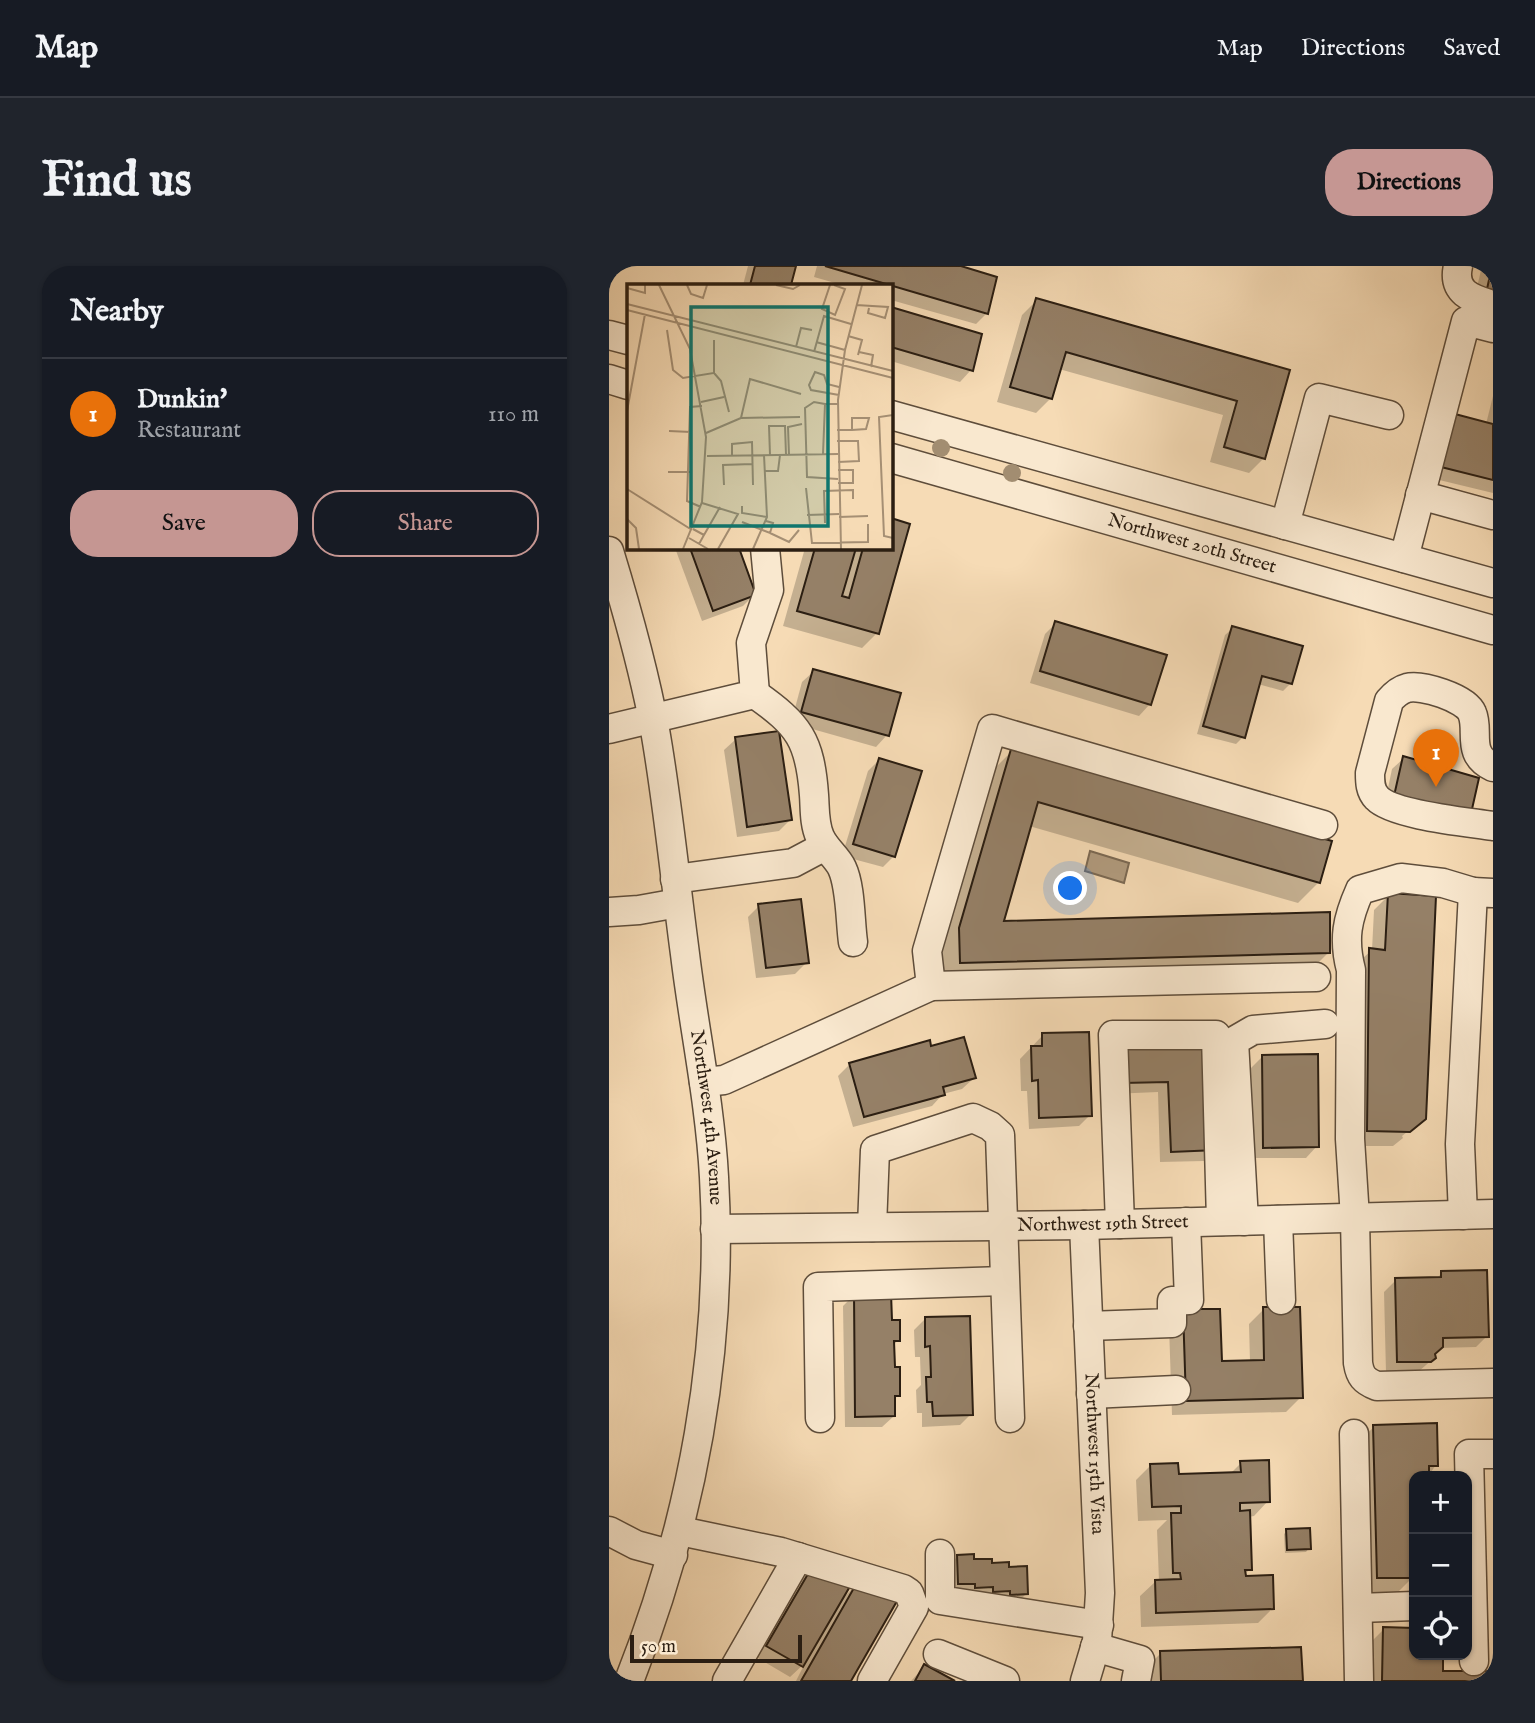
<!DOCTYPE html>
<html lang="en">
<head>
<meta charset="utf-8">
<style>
  :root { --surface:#171b24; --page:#20242c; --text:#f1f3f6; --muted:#9ea1a6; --line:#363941; --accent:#c59692 }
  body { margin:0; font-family:"IM FELL English",serif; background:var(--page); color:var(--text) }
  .controls { position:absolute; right:21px; bottom:21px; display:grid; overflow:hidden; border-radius:14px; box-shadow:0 2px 5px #0004 }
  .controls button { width:63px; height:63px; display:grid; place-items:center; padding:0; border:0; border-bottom:2px solid var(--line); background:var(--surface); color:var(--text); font:35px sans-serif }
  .scale { position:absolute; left:21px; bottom:18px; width:172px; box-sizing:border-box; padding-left:7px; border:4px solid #2b1e12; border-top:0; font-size:19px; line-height:24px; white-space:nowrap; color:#2b1e12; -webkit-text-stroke:5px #f9e8cf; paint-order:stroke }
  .you { position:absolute; left:462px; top:623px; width:24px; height:24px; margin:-18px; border:5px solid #fff; border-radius:50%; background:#1a73e8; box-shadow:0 0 0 10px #1a73e833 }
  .badge { display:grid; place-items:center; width:46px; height:46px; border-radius:50%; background:var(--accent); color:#fff; font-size:23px; font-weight:700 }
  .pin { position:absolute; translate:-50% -58px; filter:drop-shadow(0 2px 4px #0008) }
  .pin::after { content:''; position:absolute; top:37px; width:24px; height:21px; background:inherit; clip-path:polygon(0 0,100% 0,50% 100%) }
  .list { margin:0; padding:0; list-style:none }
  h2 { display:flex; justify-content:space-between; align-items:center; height:91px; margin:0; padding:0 28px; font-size:30px }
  h2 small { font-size:23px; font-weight:400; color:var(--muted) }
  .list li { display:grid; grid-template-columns:46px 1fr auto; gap:21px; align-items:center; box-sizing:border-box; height:112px; padding:0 28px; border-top:2px solid var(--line) }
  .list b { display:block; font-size:26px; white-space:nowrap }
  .list p { margin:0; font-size:23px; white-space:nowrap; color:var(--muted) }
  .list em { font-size:23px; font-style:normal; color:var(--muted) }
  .actions { display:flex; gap:14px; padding:21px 28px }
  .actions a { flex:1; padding:16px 0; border:2px solid var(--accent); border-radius:28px; text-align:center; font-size:24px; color:var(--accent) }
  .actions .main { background:var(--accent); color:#111 }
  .icon { flex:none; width:38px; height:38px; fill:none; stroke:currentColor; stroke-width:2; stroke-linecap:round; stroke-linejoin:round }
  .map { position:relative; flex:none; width:884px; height:1415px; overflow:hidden; border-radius:28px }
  header { display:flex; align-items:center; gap:42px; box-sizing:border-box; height:98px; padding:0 35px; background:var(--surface); border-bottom:2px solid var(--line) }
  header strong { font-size:33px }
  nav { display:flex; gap:38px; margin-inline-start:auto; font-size:24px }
  .intro { display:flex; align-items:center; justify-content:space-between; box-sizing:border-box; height:168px; padding:0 42px }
  h1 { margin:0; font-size:49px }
  .button { padding:18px 32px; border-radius:28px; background:var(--accent); color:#111; font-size:24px; font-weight:700 }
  main { display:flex; gap:42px; padding:0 42px }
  aside { flex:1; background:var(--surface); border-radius:28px; box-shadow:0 2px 5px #0004 }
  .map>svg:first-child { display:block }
  .water { fill:#b19b7e; stroke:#7b6953; stroke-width:2 }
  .shadow { fill:#0003 }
  .building { fill:#958067; stroke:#2b1e12; stroke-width:2 }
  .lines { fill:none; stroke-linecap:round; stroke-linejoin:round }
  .minor-casing { stroke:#5e4d3b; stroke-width:31 }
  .minor { stroke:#f9e8cf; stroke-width:28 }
  .tree { fill:#a28d71 }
  .labels { text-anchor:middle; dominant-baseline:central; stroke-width:5; stroke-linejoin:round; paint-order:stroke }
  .street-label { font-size:19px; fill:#2b1e12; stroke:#f9e8cf }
  .inset-road { fill:none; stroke:#a58f74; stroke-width:2 }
  .view { fill:#0f766e; fill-opacity:0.15; stroke:#0f766e; stroke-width:3.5 }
  .inset-edge { fill:none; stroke:#2b1e12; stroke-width:3.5 }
</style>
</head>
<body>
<header>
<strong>Map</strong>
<nav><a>Map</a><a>Directions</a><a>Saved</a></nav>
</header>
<div class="intro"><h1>Find us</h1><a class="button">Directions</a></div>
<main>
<aside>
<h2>Nearby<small></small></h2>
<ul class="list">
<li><span class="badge" style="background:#e8710a">1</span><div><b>Dunkin'</b><p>Restaurant</p></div><em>110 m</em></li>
</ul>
<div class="actions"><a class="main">Save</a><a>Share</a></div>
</aside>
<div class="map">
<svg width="884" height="1415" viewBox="0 0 884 1415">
  <rect width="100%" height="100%" fill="#f6dbb5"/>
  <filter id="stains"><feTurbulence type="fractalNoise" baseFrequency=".00286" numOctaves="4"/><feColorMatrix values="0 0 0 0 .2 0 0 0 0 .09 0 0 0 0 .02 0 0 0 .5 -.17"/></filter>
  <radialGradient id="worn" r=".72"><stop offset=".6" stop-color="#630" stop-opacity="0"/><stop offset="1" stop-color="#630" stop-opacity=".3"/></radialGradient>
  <path class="water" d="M481,585L520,597L515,617L476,605Z"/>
  <g class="shadow">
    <path d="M139,0H185L180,19H134Z"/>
    <path d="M208,0H345L378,47L367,58L282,34V19H233L205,11Z"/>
    <path d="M873,0H884V42L864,38Z"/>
    <path d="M428,34L679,106L655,192L640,207L601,196L614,149L450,103L442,132L427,147L388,136L413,49Z"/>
    <path d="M282,43L371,69L362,104L351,116L282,95Z"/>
    <path d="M884,130V227L822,212L877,158Z"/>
    <path d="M282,254L299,259L268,367L253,382L174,360L196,282H282Z"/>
    <path d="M66,282H128L145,329L134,340L93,355Z"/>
    <path d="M447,357L541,438L530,450L421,417L436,368Z"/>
    <path d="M624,362L692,381L681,418L674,425L649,418L634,471L627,478L588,468L616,369Z"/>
    <path d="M205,405L278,469L267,481L182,457L193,416Z"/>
    <path d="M127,473L181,554L170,565L128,571L115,484Z"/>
    <path d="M403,485L710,616L689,637L420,560L392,657L720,686L699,707L331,717L330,684L382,506Z"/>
    <path d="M795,492L848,562L775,541L783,503Z"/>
    <path d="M270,494L285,590L274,601L233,590L259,505Z"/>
    <path d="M780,629L815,852L803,865V862L793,870L794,872L784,880H744L746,699L763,684L765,644Z"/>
    <path d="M150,640L198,696L186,708L147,712L139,651Z"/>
    <path d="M434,769L481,849L470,860L420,863L418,825H412L411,793Z"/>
    <path d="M602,775L606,883L595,895L551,896L549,826L503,828L502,789Z"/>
    <path d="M321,782L365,812L353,823L334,828L323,840L244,861L229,810L241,798Z"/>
    <path d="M653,791L708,880L697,892H643L642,802Z"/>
    <path d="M833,1007L878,1070L867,1081L830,1082L825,1088V1092L809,1106L777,1107L775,1026L787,1014L827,1013Z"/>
    <path d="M245,1029L281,1056L289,1074L284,1080V1103L289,1129L284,1135L285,1150L273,1161H236L234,1040Z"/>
    <path d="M655,1043L692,1131L677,1146L563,1149L560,1060L575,1045L611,1097L641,1096L640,1058Z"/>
    <path d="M316,1053L362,1148L351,1159L313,1161V1147H308L307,1124L312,1119L311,1091H306L305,1064Z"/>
    <path d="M765,1161L827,1199L819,1210H805L804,1311L789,1326H754L750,1175Z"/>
    <path d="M632,1197L659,1235L645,1250L639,1251L641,1303L632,1312L664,1342L649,1357L532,1361L531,1330L546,1316L550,1315L548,1264L558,1254L529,1255L527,1214L542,1199L568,1209L621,1208Z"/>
    <path d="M678,1265L700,1282L697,1286L676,1287L675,1268Z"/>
    <path d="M348,1291L398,1302L417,1328L410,1335L342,1325L341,1298Z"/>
    <path d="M204,1303L234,1332L250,1316L240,1415H187L196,1397L181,1411L147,1391L192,1314Z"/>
    <path d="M775,1363H805V1389H832V1407L884,1415H759L760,1378Z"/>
    <path d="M552,1387L692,1415H537V1402Z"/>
    <path d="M315,1401L343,1415H302Z"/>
  </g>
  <g class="building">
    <path d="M146,0H187L182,19H141Z"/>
    <path d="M216,0H352L388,11L379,48Z"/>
    <path d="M883,0H884V24L878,23Z"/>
    <path d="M427,32L681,104L656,193L615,181L628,135L457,86L443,133L401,121Z"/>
    <path d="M282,41L373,68L364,105L282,81Z"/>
    <path d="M846,148L884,158V214L832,201Z"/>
    <path d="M282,252L301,258L270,368L188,345L206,282H247L233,330L240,332L254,282H282Z"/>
    <path d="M81,282H130L147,329L104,345Z"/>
    <path d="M446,355L558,389L542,439L431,405Z"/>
    <path d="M623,360L694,380L683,418L653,410L636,472L594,460Z"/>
    <path d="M204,403L292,427L280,470L192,446Z"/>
    <path d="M170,465L183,554L138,561L126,471Z"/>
    <path d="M402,483L723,575L711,617L429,536L395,655L721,646V687L351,697L350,662Z"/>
    <path d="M794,490L870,512L861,552L785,530Z"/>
    <path d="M270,492L313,505L286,591L244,578Z"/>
    <path d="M779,627L827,630L817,853L801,866L758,865L760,682L776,684Z"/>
    <path d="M192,633L200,697L157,702L149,638Z"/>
    <path d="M480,766L483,850L430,852L429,814L423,815L422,780H433V767Z"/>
    <path d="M355,771L367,812L334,821L336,829L255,851L240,797L321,774L322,780Z"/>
    <path d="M604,773L608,884L562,886L559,816L514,817L513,776Z"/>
    <path d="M709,788L710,881L654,882L653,789Z"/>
    <path d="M878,1004L880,1071L834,1072V1081L826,1088L827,1092L822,1096H788L786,1012L832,1011V1005Z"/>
    <path d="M245,1027H282L283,1054H291V1075H285L286,1101H291V1130H286V1150L246,1151Z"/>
    <path d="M654,1041H691L694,1132L577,1135L574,1043H611L613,1095L655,1094Z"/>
    <path d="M361,1050L364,1149L324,1150L323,1136H318L317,1111H322L321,1080L316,1081V1051Z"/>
    <path d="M828,1157L829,1200H820V1210H805V1312H768L764,1159Z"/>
    <path d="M660,1194L661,1236L631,1237V1245L641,1244L643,1304H636L637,1310L664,1309L665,1343L547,1347L546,1314L572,1313L571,1307H564L562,1247H572V1240L543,1241L541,1198L569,1197L570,1208L632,1206L631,1195Z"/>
    <path d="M701,1262L702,1283L678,1284L677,1263Z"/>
    <path d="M365,1288V1293H383V1297L400,1296V1301L418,1300L419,1328L401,1329V1325L384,1326V1321L366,1322V1318H349L348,1289Z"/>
    <path d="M203,1301L240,1322L194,1401L157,1380Z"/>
    <path d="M250,1313L288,1335L242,1415H192Z"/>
    <path d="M774,1361L805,1362V1389H834V1405H884V1415H773Z"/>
    <path d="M692,1381L694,1415H552L551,1385Z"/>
    <path d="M315,1398L346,1415H306Z"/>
  </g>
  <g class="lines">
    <g class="minor-casing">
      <g id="minor">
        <path d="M849,0C843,26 862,33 884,39"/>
        <path d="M0,69L19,74"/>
        <path d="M0,113L19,119"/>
        <path d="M282,149L884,317"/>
        <path id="s1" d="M282,192L884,364"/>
        <path d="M811,229L884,249"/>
        <path d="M676,259L710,132L780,149"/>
        <path id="s2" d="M0,285C18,344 35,404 46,464C59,538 66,613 76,688C85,763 101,836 105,911C115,1083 83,1256 20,1415"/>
        <path d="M795,292L857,55L884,62"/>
        <path d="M146,428C190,459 201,474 205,529C206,542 205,558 211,571C216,583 228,591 233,602C242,621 241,655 244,676"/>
        <path d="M0,463L146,428L142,377L160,324L156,282"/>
        <path d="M884,501C856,488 871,465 863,447C857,432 812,418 798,422C790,424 785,429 780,435L761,507C761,516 761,525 768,532C784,549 859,556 884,560"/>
        <path d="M66,613L184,597L216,580"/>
        <path d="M864,626L834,617L792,612L751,624C738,653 734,673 742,704L741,873L746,952L749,1097C751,1110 755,1115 768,1120L884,1117"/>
        <path d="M0,646L30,644L69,637"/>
        <path d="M322,720L707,711"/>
        <path d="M95,816L115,814L322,720L318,685L383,463L714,559"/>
        <path d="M854,949L851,878L864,626L884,627"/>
        <path d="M669,954L672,1034"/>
        <path d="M635,955L625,775L644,764L716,758"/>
        <path d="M511,958L504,769H607L612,955"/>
        <path id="s3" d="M475,959L491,1327L488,1375L476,1415"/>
        <path d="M263,961L266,884L364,852L381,860L391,869L401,1152"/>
        <path id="s4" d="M106,963L475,959L884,948"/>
        <path d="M479,1060L563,1057V1035L580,1034L577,956"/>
        <path d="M482,1128L567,1124"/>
        <path d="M211,1152L209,1021L395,1015"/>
        <path d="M745,1168L750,1415"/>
        <path d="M0,1265L27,1279L64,1289"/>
        <path d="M71,1265L172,1286L294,1323L300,1327L305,1341L263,1415"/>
        <path d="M331,1288V1334L490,1359"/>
        <path d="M750,1342L805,1340"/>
        <path d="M486,1381L531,1394L527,1415"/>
        <path d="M329,1388L396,1415"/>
        <path d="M865,1395L860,1188H884"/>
        <path d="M118,1415L189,1291"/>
      </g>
    </g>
    <use href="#minor" class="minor"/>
  </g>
  <g class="tree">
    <circle cx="332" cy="182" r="9"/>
    <circle cx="403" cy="207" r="9"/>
  </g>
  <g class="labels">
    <g class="street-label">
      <text stroke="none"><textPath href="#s1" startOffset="313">Northwest 20th Street</textPath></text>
      <text stroke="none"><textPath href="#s2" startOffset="576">Northwest 4th Avenue</textPath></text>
      <text stroke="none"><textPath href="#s4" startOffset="388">Northwest 19th Street</textPath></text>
      <text stroke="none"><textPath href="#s3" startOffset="229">Northwest 15th Vista</textPath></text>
    </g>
  </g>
  <g transform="translate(18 18)">
    <rect width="266" height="266" fill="#f6dbb5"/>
    <path class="inset-road" d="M32,1L63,65L79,153L75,218L56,265M60,1L64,10L76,14L80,1M149,1L166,5L173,1M203,1L195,25L208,31L218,5L207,1M0,4L18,9V1M0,20L266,87M229,21L261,23L258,34L241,29L242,24M0,26L266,94M40,46L46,86L56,94L87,89V56M221,52L235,56L231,71M189,58L218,66M169,63L174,44L185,46M187,68L197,32L224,40M232,68L246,71L244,83M87,89L94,97L102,128M212,111L184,106L182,101L188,88L197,91L200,100L212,103M74,118L97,113M198,120L187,118L178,124L180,193L211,195M0,127L18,30M266,131L252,133L257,252L266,254M114,134L173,133M210,146H225L239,145L242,134H225V146M42,147L64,148M79,149L114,134L123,95L174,110M210,157H231L232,177L211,178M196,170L198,120H211M143,171L142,142H158L159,171M162,171L161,143L175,140M80,172L211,170M105,172V160L125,158L126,201M211,186H226V199H211M138,187H151L153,171M41,188H63M97,201L96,181L125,180M179,204L185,259L241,258V240M0,205L65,246M75,219L111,230L91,265M115,222V229L140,233M74,223L60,217L63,123L75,122M180,231L212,230M212,233L241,232M0,235L9,244L12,265M115,238L143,249L146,239L139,237M198,239L197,207L226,206V215M66,245L77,251L72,260M143,249L162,258L172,246M77,251L93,223M62,254L81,265M126,265L140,233L137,171M214,265L211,116L218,66L235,1"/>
    <path class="view" d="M64,23H201V242H64Z"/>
    <rect width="266" height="266" class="inset-edge"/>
  </g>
  <rect width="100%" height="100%" filter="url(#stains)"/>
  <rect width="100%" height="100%" fill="url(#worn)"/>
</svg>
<div class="controls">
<button>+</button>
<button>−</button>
<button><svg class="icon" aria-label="locate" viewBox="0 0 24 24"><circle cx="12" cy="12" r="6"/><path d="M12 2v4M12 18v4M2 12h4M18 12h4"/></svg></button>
</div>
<div class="scale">50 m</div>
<div class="you"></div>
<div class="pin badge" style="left:827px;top:521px;background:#e8710a">1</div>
</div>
</main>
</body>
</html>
